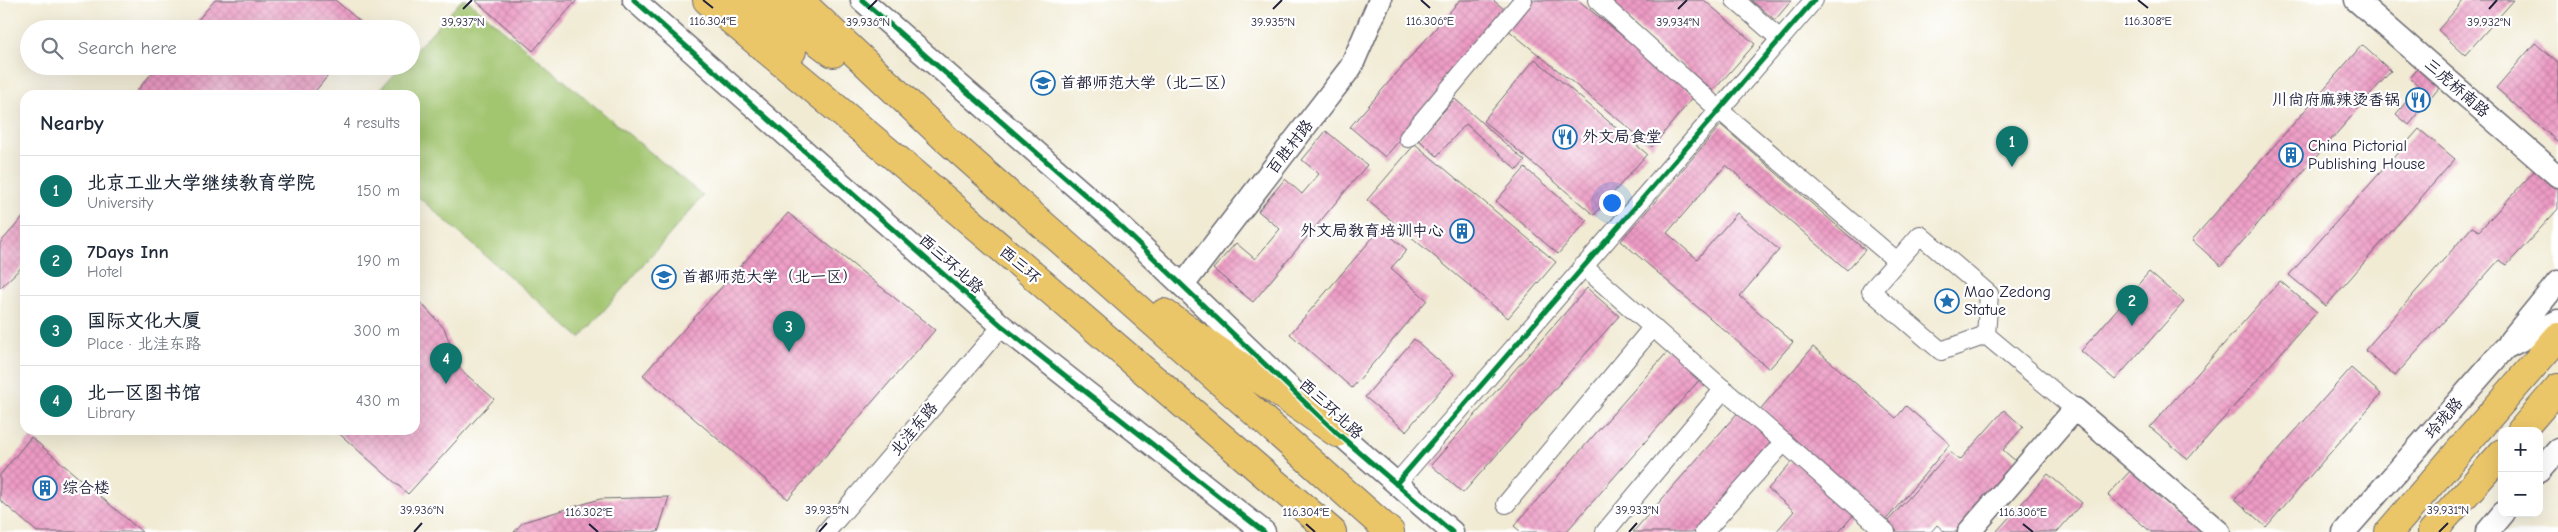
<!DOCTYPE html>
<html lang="en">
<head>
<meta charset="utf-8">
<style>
  :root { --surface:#fff; --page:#f2f2f3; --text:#1f2937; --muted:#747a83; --line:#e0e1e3; --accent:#0f766e }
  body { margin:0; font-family:"Comic Neue","LXGW WenKai TC",sans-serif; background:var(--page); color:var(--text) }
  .controls { position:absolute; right:15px; bottom:15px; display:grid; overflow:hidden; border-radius:10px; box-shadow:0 5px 20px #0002 }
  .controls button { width:45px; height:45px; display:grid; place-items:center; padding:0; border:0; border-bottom:1px solid var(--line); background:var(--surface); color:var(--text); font:25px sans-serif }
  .you { position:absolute; left:1611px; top:202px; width:18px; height:18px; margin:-12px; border:4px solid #fff; border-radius:50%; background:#1a73e8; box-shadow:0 0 0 8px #1a73e833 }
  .badge { display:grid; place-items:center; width:32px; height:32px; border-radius:50%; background:var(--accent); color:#fff; font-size:16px; font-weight:700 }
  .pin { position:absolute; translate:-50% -41px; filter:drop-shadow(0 1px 2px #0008) }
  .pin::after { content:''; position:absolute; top:26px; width:18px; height:15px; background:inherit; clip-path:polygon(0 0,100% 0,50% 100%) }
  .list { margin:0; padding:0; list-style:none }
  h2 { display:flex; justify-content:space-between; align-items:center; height:65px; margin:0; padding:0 20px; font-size:21px }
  h2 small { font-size:16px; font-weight:400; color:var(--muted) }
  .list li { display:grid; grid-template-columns:32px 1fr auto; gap:15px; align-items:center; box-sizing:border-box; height:70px; padding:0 20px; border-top:1px solid var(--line) }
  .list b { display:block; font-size:19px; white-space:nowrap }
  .list p { margin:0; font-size:16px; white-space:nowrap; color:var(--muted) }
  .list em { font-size:16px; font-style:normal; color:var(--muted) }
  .icon { flex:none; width:28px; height:28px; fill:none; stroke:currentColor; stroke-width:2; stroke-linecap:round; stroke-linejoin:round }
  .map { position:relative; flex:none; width:2558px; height:532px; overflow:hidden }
  .search { position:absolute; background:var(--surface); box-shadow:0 5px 20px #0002; left:20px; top:20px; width:400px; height:55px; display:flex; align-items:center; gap:12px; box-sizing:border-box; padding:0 18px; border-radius:28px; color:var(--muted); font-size:19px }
  .panel { position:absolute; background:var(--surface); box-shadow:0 5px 20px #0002; left:20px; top:90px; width:400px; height:345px; border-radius:15px }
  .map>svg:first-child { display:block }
  .pitch { fill:#a2c56f; stroke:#627455 }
  .building { fill:url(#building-cross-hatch) }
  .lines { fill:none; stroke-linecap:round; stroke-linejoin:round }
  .minor-casing { stroke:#6a6871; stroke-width:20 }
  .tertiary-casing { stroke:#6a6871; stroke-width:25 }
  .primary-casing { stroke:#6a6871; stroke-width:30 }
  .trunk-casing { stroke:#6a6871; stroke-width:30 }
  .minor { stroke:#fff; stroke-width:18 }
  .tertiary { stroke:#fff; stroke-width:22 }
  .primary { stroke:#ebc669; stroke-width:28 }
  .trunk { stroke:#ebc669; stroke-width:28 }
  .cycleway-casing { stroke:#fff; stroke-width:8 }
  .cycleway { stroke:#00873e; stroke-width:5 }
  .ticks { fill:none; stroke:#22223b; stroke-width:2 }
  .labels { text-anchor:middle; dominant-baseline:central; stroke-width:4.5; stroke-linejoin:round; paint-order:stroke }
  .poi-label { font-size:16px; fill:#22223b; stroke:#fff; text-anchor:start }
  .street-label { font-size:16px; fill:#22223b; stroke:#fff }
  .ticks-label { font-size:12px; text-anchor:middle; fill:#22223b; stroke:#fff; stroke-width:4.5; stroke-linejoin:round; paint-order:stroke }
</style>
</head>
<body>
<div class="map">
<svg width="2558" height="532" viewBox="0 0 2558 532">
  <defs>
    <pattern id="building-cross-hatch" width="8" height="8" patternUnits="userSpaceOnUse" patternTransform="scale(1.25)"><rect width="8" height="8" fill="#ed9bc4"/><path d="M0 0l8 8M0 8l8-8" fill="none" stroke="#cb85a9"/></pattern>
  </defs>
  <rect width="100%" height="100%" fill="#fff"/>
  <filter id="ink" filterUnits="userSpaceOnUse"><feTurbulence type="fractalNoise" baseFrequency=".02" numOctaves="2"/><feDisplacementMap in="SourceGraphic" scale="10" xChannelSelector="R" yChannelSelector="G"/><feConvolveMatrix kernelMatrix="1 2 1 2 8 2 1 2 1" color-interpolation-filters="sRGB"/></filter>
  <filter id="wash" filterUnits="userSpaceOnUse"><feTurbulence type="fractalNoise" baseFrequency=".0096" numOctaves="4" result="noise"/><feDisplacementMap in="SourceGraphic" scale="20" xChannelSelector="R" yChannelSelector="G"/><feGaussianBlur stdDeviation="1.12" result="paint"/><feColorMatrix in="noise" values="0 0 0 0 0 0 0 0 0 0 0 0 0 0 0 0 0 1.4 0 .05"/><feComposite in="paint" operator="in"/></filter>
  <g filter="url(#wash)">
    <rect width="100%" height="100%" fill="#f1ebd4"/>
    <path class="pitch" d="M462,0H467L703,196L580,338L415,194V95H375L401,66H411V55Z"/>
    <g id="blocks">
      <g class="building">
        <path d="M215,0H335L369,29H190Z"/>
        <path d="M475,0H577L533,51Z"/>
        <path d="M1460,0H1493L1510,14L1385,157L1350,127Z"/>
        <path d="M1531,0H1578L1695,95L1652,147L1507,29Z"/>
        <path d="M1616,0H1704L1755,44L1713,91L1612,4Z"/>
        <path d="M1751,0H1792L1775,20Z"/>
        <path d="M2464,0H2514L2465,55L2438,30Z"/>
        <path d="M2535,43L2558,63V142L2496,88Z"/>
        <path d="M2362,45L2391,71L2221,266L2192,240Z"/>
        <path d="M1535,59L1647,154L1594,215L1483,121Z"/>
        <path d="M2421,65L2443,83L2409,125L2396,114L2419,86L2410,78Z"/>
        <path d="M158,66H336L312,95H139L136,92Z"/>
        <path d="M1455,99L1525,161L1517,170L1466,124L1437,156L1418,139Z"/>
        <path d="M1721,125L1865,250L1847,270L1726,165L1667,233L1697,259L1737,213L1779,250L1740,296L1793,342L1769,369L1621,241Z"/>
        <path d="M2419,129L2455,159L2326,306L2289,275Z"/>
        <path d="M1326,131L1367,165L1253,302L1213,269L1236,243L1255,259L1280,229L1258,211L1285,179L1302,194L1319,174L1302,160Z"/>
        <path d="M1415,144L1556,262L1508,318L1367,200Z"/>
        <path d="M1525,168L1587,221L1558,254L1496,201Z"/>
        <path d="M2536,169L2558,187V209L2507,265L2499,260L2395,376L2365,350L2472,227L2479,231Z"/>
        <path d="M788,213L935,330L788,499L643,375Z"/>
        <path d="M25,215V264L0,288V243Z"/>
        <path d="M1381,228L1407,250L1391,268L1427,300L1352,388L1290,334Z"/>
        <path d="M2149,272L2184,302L2115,380L2081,351Z"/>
        <path d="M2280,281L2317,312L2188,459L2150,427Z"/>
        <path d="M1587,288L1619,316L1463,493L1431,465Z"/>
        <path d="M415,302L422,304L444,328L460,369L494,399L408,494L335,430H415Z"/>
        <path d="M1414,339L1454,374L1406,431L1365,397Z"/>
        <path d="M1813,347L1896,418L1906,406L1950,444L1885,521L1757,413Z"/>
        <path d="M1670,349L1702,377L1566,532H1521L1514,526Z"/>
        <path d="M2351,368L2381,394L2266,527L2235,499Z"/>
        <path d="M1741,409L1784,442L1704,532H1633Z"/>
        <path d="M2004,410L2023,427L2003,450L2018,463L1957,532H1945L1937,525L1931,532H1898L1887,522L1950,452L1960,460Z"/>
        <path d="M31,437L142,532H37L0,500V475Z"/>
        <path d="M1794,459L1856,512L1839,532H1776L1794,511L1768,489Z"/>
        <path d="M2131,470L2203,532H2151L2108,495Z"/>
        <path d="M2048,474L2082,503L2057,532H1996Z"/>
        <path d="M669,497L658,532H514L523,522L600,499Z"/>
      </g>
    </g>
  </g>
  <g filter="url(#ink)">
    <use href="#blocks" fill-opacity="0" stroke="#6a6871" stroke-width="1"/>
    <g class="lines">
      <g class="minor-casing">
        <g id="minor">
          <path d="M1597,0L1718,109L1897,261"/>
          <path d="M1735,0L1780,39"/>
          <path d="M1408,138L1523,0"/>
          <path d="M1920,235L1989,294L1986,335L1941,351L1871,291Z"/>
          <path d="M1583,266L1886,532"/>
          <path d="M1986,335L2075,409"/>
          <path d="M1396,484L1814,0"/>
          <path d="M1506,504L1653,327"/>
          <path d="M826,532L1002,326"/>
          <path d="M1605,532L1724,389"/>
          <path d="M1704,532L1784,442"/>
        </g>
      </g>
      <g class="tertiary-casing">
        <g id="tertiary">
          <path d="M634,0L1002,326L1264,532"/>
          <path d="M862,0L1117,223L1296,394"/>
          <path d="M2356,0L2558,176"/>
          <path d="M1183,285L1351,67L1380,0"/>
          <path d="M2510,341L2558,282"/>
          <path d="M1325,421L1452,532"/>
          <path d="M2539,471L2558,450"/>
          <path d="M1969,532L2075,409L2219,532"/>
          <path d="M2344,532L2505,348L2558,321"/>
          <path d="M2487,532L2503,513"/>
        </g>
      </g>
      <g class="primary-casing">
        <g id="primary">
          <path d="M2521,431L2558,388"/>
          <path d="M2389,532L2558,337"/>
          <path d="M2432,532L2502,453"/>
        </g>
      </g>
      <g class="trunk-casing">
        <g id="trunk">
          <path d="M707,0L915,174L1332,532"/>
          <path d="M741,0L792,51"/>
          <path d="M763,0L833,53"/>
          <path d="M799,0L944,137L1390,532"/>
          <path d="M1164,313L1337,433"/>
        </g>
      </g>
      <use href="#minor" class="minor"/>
      <use href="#tertiary" class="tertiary"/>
      <use href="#primary" class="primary"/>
      <use href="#trunk" class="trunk"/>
      <g class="cycleway-casing">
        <g id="cycleway">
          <path d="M634,0L1002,326L1264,532"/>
          <path d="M862,0L1117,223L1337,433L1452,532"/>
          <path d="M1396,484L1814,0"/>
        </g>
      </g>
      <use href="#cycleway" class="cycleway"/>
    </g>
  </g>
  <path class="ticks" d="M703,0L713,8M1421,0L1430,8M2138,0L2148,8M463,9L472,0M868,9L877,0M1273,9L1282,0M1678,9L1687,0M2489,9L2497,0M589,524L598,532M1306,524L1315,532M2023,524L2033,532M414,532L422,523M819,532L827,523M1629,532L1637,523M2439,532L2448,523"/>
  <defs>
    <g id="university-ring" transform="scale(1.25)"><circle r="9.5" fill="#fff" stroke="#1f6fb2" stroke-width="1.5"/><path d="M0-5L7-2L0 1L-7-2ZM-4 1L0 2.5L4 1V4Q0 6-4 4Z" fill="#1f6fb2"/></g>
    <g id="restaurant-ring" transform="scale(1.25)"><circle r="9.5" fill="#fff" stroke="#1f6fb2" stroke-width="1.5"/><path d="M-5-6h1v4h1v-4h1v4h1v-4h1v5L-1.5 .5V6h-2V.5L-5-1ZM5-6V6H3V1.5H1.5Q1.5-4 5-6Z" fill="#1f6fb2"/></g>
    <g id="building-ring" transform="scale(1.25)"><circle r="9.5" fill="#fff" stroke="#1f6fb2" stroke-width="1.5"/><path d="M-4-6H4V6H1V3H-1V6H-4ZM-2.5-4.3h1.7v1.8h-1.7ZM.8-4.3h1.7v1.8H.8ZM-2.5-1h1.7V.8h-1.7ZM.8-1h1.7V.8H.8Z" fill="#1f6fb2"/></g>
    <g id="sight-ring" transform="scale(1.25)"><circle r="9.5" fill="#fff" stroke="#1f6fb2" stroke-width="1.5"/><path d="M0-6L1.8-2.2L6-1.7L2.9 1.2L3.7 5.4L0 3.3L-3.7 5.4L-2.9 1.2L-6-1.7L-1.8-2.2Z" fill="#1f6fb2"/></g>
  </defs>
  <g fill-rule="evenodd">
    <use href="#university-ring" x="1043" y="83"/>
    <use href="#restaurant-ring" x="2418" y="100"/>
    <use href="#restaurant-ring" x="1565" y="137"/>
    <use href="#building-ring" x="2291" y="155"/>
    <use href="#building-ring" x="1462" y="231"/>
    <use href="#university-ring" x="664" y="277"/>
    <use href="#sight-ring" x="1947" y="301"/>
    <use href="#building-ring" x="45" y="488"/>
  </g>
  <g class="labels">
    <g class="poi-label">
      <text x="1060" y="83">首都师范大学（北二区）</text>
      <text x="2400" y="100" text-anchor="end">川尚府麻辣烫香锅</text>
      <text x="1582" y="137">外文局食堂</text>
      <text x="2308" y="146">China Pictorial<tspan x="2308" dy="18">Publishing House</tspan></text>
      <text x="1444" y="231" text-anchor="end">外文局教育培训中心</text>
      <text x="682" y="277">首都师范大学（北一区）</text>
      <text x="1964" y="292">Mao Zedong<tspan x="1964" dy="18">Statue</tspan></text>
      <text x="62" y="488">综合楼</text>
    </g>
    <g class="street-label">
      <text transform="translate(2457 88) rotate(41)">三虎桥南路</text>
      <text transform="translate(1290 147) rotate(-52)">百胜村路</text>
      <text transform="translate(951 264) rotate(42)">西三环北路</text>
      <text transform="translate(1020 265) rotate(41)">西三环</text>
      <text transform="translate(1331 409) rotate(43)">西三环北路</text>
      <text transform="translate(2444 418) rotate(-49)">玲珑路</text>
      <text transform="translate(914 429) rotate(-50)">北洼东路</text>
    </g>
  </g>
  <g class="ticks-label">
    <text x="713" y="25">116.304°E</text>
    <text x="1430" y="25">116.306°E</text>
    <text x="2148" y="25">116.308°E</text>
    <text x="463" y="26">39.937°N</text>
    <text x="868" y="26">39.936°N</text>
    <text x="1273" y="26">39.935°N</text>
    <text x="1678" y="26">39.934°N</text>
    <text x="2489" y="26">39.932°N</text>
    <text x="422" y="514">39.936°N</text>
    <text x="827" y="514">39.935°N</text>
    <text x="1637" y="514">39.933°N</text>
    <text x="2448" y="514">39.931°N</text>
    <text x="589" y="516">116.302°E</text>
    <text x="1306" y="516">116.304°E</text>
    <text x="2023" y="516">116.306°E</text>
  </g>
</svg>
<div class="controls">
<button>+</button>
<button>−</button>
</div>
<div class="you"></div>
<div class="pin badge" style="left:2012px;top:167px">1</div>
<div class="pin badge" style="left:2132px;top:326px">2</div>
<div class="pin badge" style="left:789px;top:352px">3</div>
<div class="pin badge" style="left:446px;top:384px">4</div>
<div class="search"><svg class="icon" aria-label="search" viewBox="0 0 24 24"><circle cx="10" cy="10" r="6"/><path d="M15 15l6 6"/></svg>Search here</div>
<section class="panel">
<h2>Nearby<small>4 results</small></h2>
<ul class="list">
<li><span class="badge">1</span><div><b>北京工业大学继续教育学院</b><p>University</p></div><em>150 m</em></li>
<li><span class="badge">2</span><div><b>7Days Inn</b><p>Hotel</p></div><em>190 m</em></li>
<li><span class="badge">3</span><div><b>国际文化大厦</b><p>Place · 北洼东路</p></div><em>300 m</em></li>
<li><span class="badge">4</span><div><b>北一区图书馆</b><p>Library</p></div><em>430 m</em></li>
</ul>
</section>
</div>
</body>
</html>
